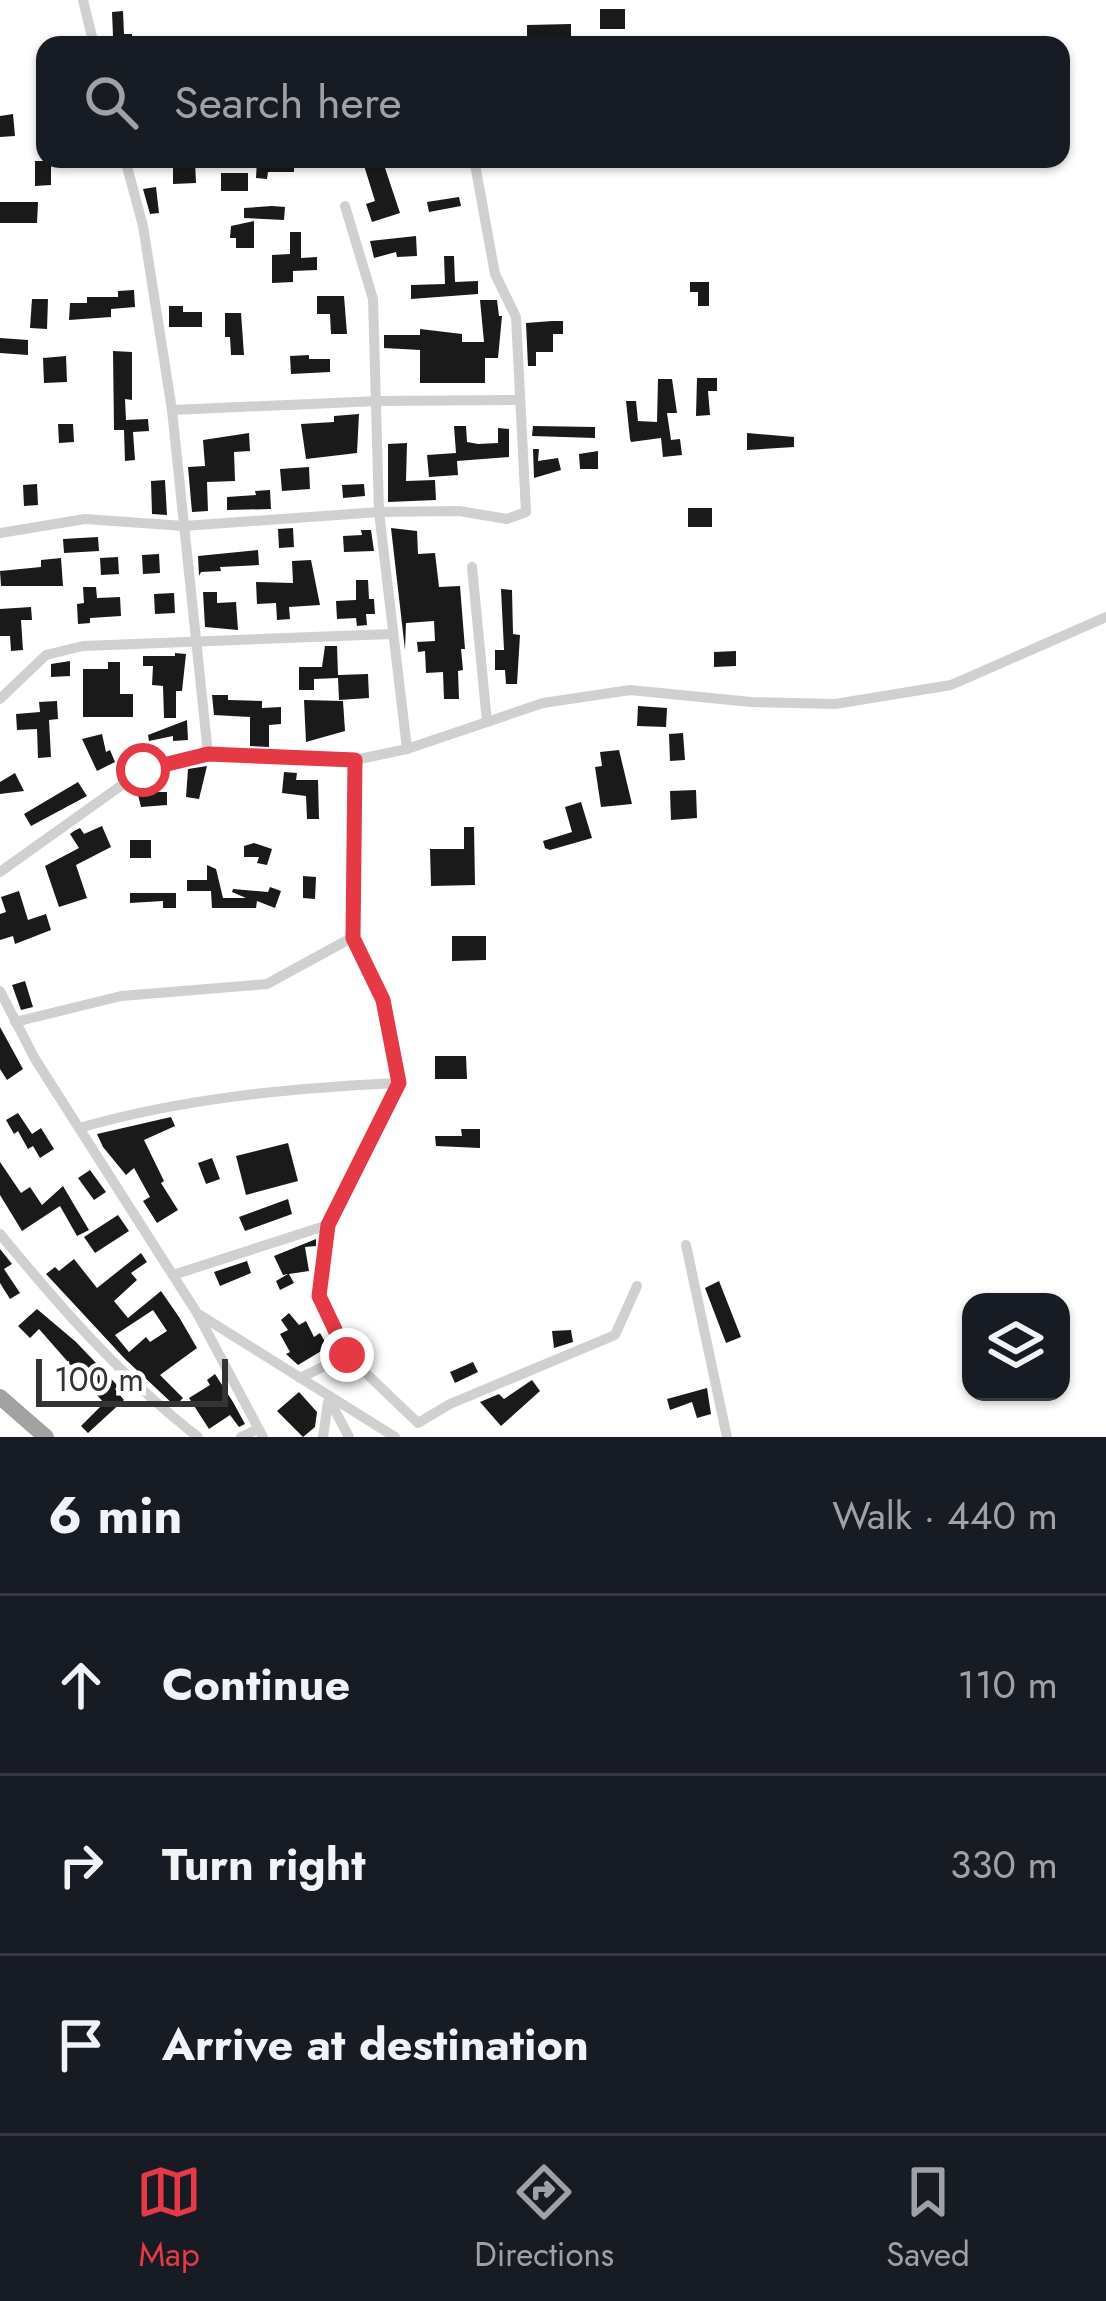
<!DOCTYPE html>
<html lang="en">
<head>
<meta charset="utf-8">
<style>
  :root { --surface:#171b24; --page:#20242c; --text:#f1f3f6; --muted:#9ea1a6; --line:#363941; --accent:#e63946 }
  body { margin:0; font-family:Jost,sans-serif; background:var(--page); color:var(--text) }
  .controls { position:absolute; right:36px; bottom:36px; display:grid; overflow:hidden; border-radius:24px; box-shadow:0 3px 9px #0004 }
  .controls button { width:108px; height:108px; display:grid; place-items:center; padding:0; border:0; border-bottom:3px solid var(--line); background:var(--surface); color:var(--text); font:60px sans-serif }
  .scale { position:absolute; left:36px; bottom:30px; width:192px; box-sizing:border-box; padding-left:12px; border:6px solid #333; border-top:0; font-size:33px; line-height:42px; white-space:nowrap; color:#333; -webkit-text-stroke:9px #fff; paint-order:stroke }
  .stop { position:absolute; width:36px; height:36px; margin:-27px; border:9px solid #e63946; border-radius:50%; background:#fff }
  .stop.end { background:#e63946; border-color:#fff; box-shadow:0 3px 12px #0008 }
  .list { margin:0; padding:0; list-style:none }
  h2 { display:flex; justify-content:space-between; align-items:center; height:156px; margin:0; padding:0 48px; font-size:51px }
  h2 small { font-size:39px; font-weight:400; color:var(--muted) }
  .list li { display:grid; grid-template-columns:78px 1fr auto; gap:36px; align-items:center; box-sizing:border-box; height:180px; padding:0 48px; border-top:3px solid var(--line) }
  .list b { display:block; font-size:45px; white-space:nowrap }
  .list em { font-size:39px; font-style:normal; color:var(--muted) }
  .icon { flex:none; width:66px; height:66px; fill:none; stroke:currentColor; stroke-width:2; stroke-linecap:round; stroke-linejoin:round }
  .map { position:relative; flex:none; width:1106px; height:1437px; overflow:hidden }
  .search { position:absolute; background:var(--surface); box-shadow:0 3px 9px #0004; left:36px; right:36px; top:36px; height:132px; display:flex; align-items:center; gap:30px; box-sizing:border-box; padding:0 42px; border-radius:24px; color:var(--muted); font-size:45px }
  .sheet { height:696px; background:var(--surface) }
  nav { display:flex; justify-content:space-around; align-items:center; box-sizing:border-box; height:168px; border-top:3px solid var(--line); background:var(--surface); font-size:33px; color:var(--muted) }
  nav a { display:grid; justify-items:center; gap:6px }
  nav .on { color:var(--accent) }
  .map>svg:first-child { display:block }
  .building { fill:#1a1a1a; fill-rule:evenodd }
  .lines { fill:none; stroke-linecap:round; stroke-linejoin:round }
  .minor { stroke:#d0d0d0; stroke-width:10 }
  .trunk { stroke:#a2a2a2; stroke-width:16 }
  .route { stroke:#e63946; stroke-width:15 }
</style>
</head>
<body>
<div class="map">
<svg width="1106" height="1437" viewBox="0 0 1106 1437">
  <rect width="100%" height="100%" fill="#fff"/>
  <g class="building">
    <rect x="600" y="9" width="25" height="20"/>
    <path d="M123,11L124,34H132L133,45H104L102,37L113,36L112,12Z"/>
    <path d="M571,24V37L527,40V25Z"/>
    <path d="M13,114L15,136L0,137V116Z"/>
    <path d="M257,159H294V172H268L267,179L256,178Z"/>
    <path d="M362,159H382L400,213L372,222L366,204L375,201Z"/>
    <path d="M35,161H51V185L35,186Z"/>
    <path d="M173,161H195L196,183L173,184Z"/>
    <rect x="221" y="173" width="27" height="18"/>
    <path d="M156,187L159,213L150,214L143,189Z"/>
    <path d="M459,197L461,206L429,212L427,202Z"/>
    <path d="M0,202H38L37,223H0Z"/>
    <path d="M272,206L285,207L284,220L244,218V208Z"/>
    <path d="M254,221V248H236V238H230L231,226Z"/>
    <path d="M290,232H301V258L317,257V270L293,271V282L272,283V255L290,254Z"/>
    <path d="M416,236L417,256L397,257L396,252L374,258L370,241Z"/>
    <path d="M444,256H454L455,282L478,281V294L411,299V285L445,284Z"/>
    <path d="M690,282H709V306H698V292H690Z"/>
    <path d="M134,290L135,307L111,309V317L69,320L70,303H87V297H118V291Z"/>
    <path d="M317,296H344L347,334H331L330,314H317Z"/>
    <path d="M32,299H48L47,329L30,328Z"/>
    <path d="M480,300H497L499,316H502L498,358H485V383H420V350L384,348V335H420V329L462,334V342H484Z"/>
    <path d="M169,306H183V312H202V327H169Z"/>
    <path d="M225,313H241L244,355H231L230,337H225Z"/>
    <path d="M552,321H563V334H553V352H536V366H528L526,323Z"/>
    <path d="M0,338L28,340V355L0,353Z"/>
    <path d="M113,351L132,352V400L125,399L126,420L148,419L149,431L133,432L135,460L125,461L124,430H114Z"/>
    <path d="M309,355V359H330V372L291,374L290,356Z"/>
    <path d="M66,356L67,382L44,383L43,358Z"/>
    <path d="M697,378H717V391H708L710,415L696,416Z"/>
    <path d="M658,379H672L677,413H667L671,440L680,439L682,455L663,457L661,438L631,442L630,439L626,401H636L638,421L657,422Z"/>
    <path d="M359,414L357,453L306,459L301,424L334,422V416Z"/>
    <path d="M58,424H73L74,442L59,443Z"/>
    <path d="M454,426H466L467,442L478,444L498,443V428L509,429V457L457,461L458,475L429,477L427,455L456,453Z"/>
    <path d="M533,426L595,427V438L532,436Z"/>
    <path d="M249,433L250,451L234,452L235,481L207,482L208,511L192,512L188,467L205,466L203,440Z"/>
    <path d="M747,433L794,437V447L747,450Z"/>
    <path d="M407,443L406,481L435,480L436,500L388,502V444Z"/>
    <path d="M533,449H539L538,461L558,458L561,470L534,478Z"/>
    <path d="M598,451V469H580L579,454Z"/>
    <path d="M309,467L310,489L282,491L280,469Z"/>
    <path d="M165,480L167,515L152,514L151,481Z"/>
    <path d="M37,484L38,505L24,506L23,485Z"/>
    <path d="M364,484L365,496L343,498L342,485Z"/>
    <path d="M270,490L271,509L227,510V497L256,495L255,491Z"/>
    <rect x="688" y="508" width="24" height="19"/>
    <path d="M293,528L294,547L279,548L278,529Z"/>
    <path d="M391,528L417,531L418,554L435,553L439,587L460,586L465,649H461L463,670L458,671L459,699H444L443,672L426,673L425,651L418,652L417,642L435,641L434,621L406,623L405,650Z"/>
    <path d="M361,530H371L374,551L344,552L343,536L362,535Z"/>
    <path d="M197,535L198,556L258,550L259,565L220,567L221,571L201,572L199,576Z"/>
    <path d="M98,537L99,551L64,553L63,539Z"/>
    <path d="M159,554L160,573L143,574L142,555Z"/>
    <path d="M118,557L119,574L101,575L100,558Z"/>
    <path d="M61,558L63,586H1L0,571L41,567V560Z"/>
    <path d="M311,560L320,605L289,607L290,619L277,620L276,603L257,604L256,582L293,583L292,561Z"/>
    <path d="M356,580H368L369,599H374L375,614H366L367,625L357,626L356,618L337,619L336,601L356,600Z"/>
    <path d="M83,587H96L97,598L120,597L121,616L90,618V623L78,624L77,604L84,603Z"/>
    <path d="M501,589L512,590L513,634L520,635L517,684H506L505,670H495V650H504Z"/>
    <path d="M203,592H217V603L236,602L238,630L205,627Z"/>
    <path d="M174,593L175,613L155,614L154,594Z"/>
    <path d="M31,607L32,620H21L23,650L11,651L10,636H0V609Z"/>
    <path d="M325,646H337L338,675L368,674L369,698L339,700L338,678L314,679V690H299V667H322Z"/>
    <path d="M736,651V666L714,667V652Z"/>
    <path d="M175,653L186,654L182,691H176V718H164L163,686L152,685L153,666H143V656H175Z"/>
    <path d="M70,661V676L51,677V664Z"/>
    <path d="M108,662H120V694H133V717H83V669H108Z"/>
    <path d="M212,695H228V700L262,701V708L281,707V724L269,725V747L250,746V717L214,715Z"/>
    <path d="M304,700L343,701L345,731L306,742Z"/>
    <path d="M57,701L58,719L49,720L51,757L38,758L37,729L17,730L16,714L40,712L39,702Z"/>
    <path d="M638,706L667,708L666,727L637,726Z"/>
    <path d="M187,720L188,740L173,741V736L149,741L148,735Z"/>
    <path d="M683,733L685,760L670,761L669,734Z"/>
    <path d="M102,734L106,752L110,750L115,762L97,771L82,739Z"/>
    <path d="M619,750L632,804L601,807L595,767L602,766L600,752Z"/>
    <path d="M207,766L199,799L186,797L188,769Z"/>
    <path d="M284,772L297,773L296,780H318L319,819H307L306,796L282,793Z"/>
    <path d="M15,773L24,791L0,794V782Z"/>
    <path d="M78,782L87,796L31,826L24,814Z"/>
    <path d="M696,790L697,818L671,820L670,791Z"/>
    <path d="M150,792H167V805L141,807L138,795Z"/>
    <path d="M581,802L592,838L550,850L545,848L543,841L572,832L565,807Z"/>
    <path d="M102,826L111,847L76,865L87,898L59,907L45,866L79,848L70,834L74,831L80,828L84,834Z"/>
    <path d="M464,827H474L475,885L431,886L430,849H464Z"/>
    <rect x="130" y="840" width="21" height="18"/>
    <path d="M254,843L272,849L267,865L257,863L259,857H244V846Z"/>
    <path d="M207,865L216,869L223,898H246L232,892L233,889L268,892L270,887L281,891L275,908L257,901L256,908H212L211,891H187V880H207Z"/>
    <path d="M303,876L316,877L315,899L303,898Z"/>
    <path d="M19,891L28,920L46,914L51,930L15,944L13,936L0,940V914L6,912L1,897Z"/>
    <path d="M130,893H176V908H163V901L130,903Z"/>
    <path d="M452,936H486V960L452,961Z"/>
    <path d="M25,981L33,1007L21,1010L12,985Z"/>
    <path d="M0,1027L23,1069L7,1080L0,1069Z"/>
    <path d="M435,1056H466L467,1079H435Z"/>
    <path d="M18,1113L32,1134L41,1128L54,1149L40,1158L33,1146L28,1149L18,1131L14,1134L6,1120Z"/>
    <path d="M171,1117L175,1126L144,1140L164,1181L161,1183L178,1210L157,1223L143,1201L150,1197L134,1168L126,1175L103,1147L97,1134Z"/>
    <path d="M461,1129H480V1148L436,1146L435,1136H462Z"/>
    <path d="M288,1143L298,1181L246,1195L236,1156Z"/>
    <path d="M212,1158L220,1179L206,1184L198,1163Z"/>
    <path d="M0,1162L21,1193L30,1187L42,1205L63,1186L89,1230L77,1236L60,1206L22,1231L0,1195Z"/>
    <path d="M90,1170L106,1192L94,1200L78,1178Z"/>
    <path d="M288,1199L292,1214L245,1231L239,1217Z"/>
    <path d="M118,1215L129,1231L95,1253L84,1237Z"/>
    <path d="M316,1239V1246L305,1247L309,1271L289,1274L294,1283L280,1290L276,1281L288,1274L283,1275L274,1256Z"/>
    <path d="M0,1249L12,1264L4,1269L20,1293L10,1299L0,1283Z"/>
    <path d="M141,1253L147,1262L131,1273L137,1280L114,1301L128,1318L161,1291L179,1317L197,1348L160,1375L183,1398L175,1406L125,1359L46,1274L55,1267L59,1271L74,1259L97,1288ZM153,1310L167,1331L150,1342L146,1337L129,1352L115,1335Z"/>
    <path d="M247,1261L251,1273L220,1286L214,1272Z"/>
    <path d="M719,1281L741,1337L726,1343L705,1288Z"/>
    <path d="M37,1309L76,1342L118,1386L115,1389L124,1400L88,1433L81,1426L104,1403L39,1329L30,1338L18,1326Z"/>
    <path d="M289,1313L299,1325L306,1321L314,1337L320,1333L328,1347L298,1365L286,1354L290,1352L280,1334L288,1330L281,1320Z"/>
    <path d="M571,1330L573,1342L554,1348L552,1331Z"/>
    <path d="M473,1362L478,1372L455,1383L450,1372Z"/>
    <path d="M215,1374L233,1402L245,1424L239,1427L230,1415L209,1429L189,1398L210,1385L207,1380Z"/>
    <path d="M532,1380L540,1391L501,1426L480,1402L499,1394L504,1399Z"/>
    <path d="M707,1388L711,1414L697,1418L692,1402L670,1410L667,1399Z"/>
    <path d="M299,1392L317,1412L315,1427L303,1437L277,1411Z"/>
  </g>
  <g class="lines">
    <g class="minor">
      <path d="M83,0L94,45"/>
      <path d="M125,159L143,226L172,410L208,754"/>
      <path d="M345,206L373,299L379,512L407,749"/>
      <path d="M172,410L378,401L518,400"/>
      <path d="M0,533L85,519L184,526L379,512L459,511L507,519L526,512L516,317L495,274L474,159"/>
      <path d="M472,567L487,722"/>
      <path d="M0,699L46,655L83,646L391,634"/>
      <path d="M0,872L143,770L208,754L355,760L407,749L543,703L630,690L751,702L835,704L951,685L1106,617"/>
      <path d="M0,991L35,1059L197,1313L263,1437"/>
      <path d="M15,1022L121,996L267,984L353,937"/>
      <path d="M79,1128C184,1098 290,1088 399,1083"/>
      <path d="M0,1234C61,1308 122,1378 198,1437"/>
      <path d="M686,1245L727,1437"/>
      <path d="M173,1275L328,1225"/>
      <path d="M200,1315L395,1437"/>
      <path d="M347,1355L319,1296L328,1225L399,1083L383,1000L353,937L355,760"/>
      <path d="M300,1378L347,1355L418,1423L450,1404L615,1335L637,1286"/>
      <path d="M331,1403L349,1437"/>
      <path d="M241,1437L258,1429"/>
      <path d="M323,1437L328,1402"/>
    </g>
    <path class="trunk" d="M0,1397L46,1437"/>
  </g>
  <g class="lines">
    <path class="route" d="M143,770L208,754L355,760L353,938L383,1000L399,1083L328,1225L319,1296L347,1355"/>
  </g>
</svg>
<div class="controls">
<button><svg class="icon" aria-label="layers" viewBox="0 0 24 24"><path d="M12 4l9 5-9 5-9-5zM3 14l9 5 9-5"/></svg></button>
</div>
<div class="scale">100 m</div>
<div class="stop" style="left:143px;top:770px"></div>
<div class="stop end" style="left:347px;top:1355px"></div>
<div class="search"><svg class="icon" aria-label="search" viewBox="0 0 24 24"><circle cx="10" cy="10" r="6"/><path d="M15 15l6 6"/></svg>Search here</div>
</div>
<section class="sheet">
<h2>6 min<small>Walk · 440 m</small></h2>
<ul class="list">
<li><svg class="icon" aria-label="ahead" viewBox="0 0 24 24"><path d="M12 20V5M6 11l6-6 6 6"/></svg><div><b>Continue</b></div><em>110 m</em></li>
<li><svg class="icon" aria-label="right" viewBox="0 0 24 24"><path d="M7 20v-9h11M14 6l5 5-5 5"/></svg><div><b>Turn right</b></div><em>330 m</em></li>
<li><svg class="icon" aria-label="arrive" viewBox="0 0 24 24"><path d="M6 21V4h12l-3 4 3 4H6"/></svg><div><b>Arrive at destination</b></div></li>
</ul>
</section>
<nav>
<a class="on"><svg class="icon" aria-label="map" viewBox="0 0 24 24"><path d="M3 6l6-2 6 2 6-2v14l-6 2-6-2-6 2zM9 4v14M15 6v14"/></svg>Map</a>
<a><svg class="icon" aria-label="directions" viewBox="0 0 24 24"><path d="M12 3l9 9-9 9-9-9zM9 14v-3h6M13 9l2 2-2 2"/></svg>Directions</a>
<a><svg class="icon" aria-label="saved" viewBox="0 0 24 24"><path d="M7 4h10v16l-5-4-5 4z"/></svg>Saved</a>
</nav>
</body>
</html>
